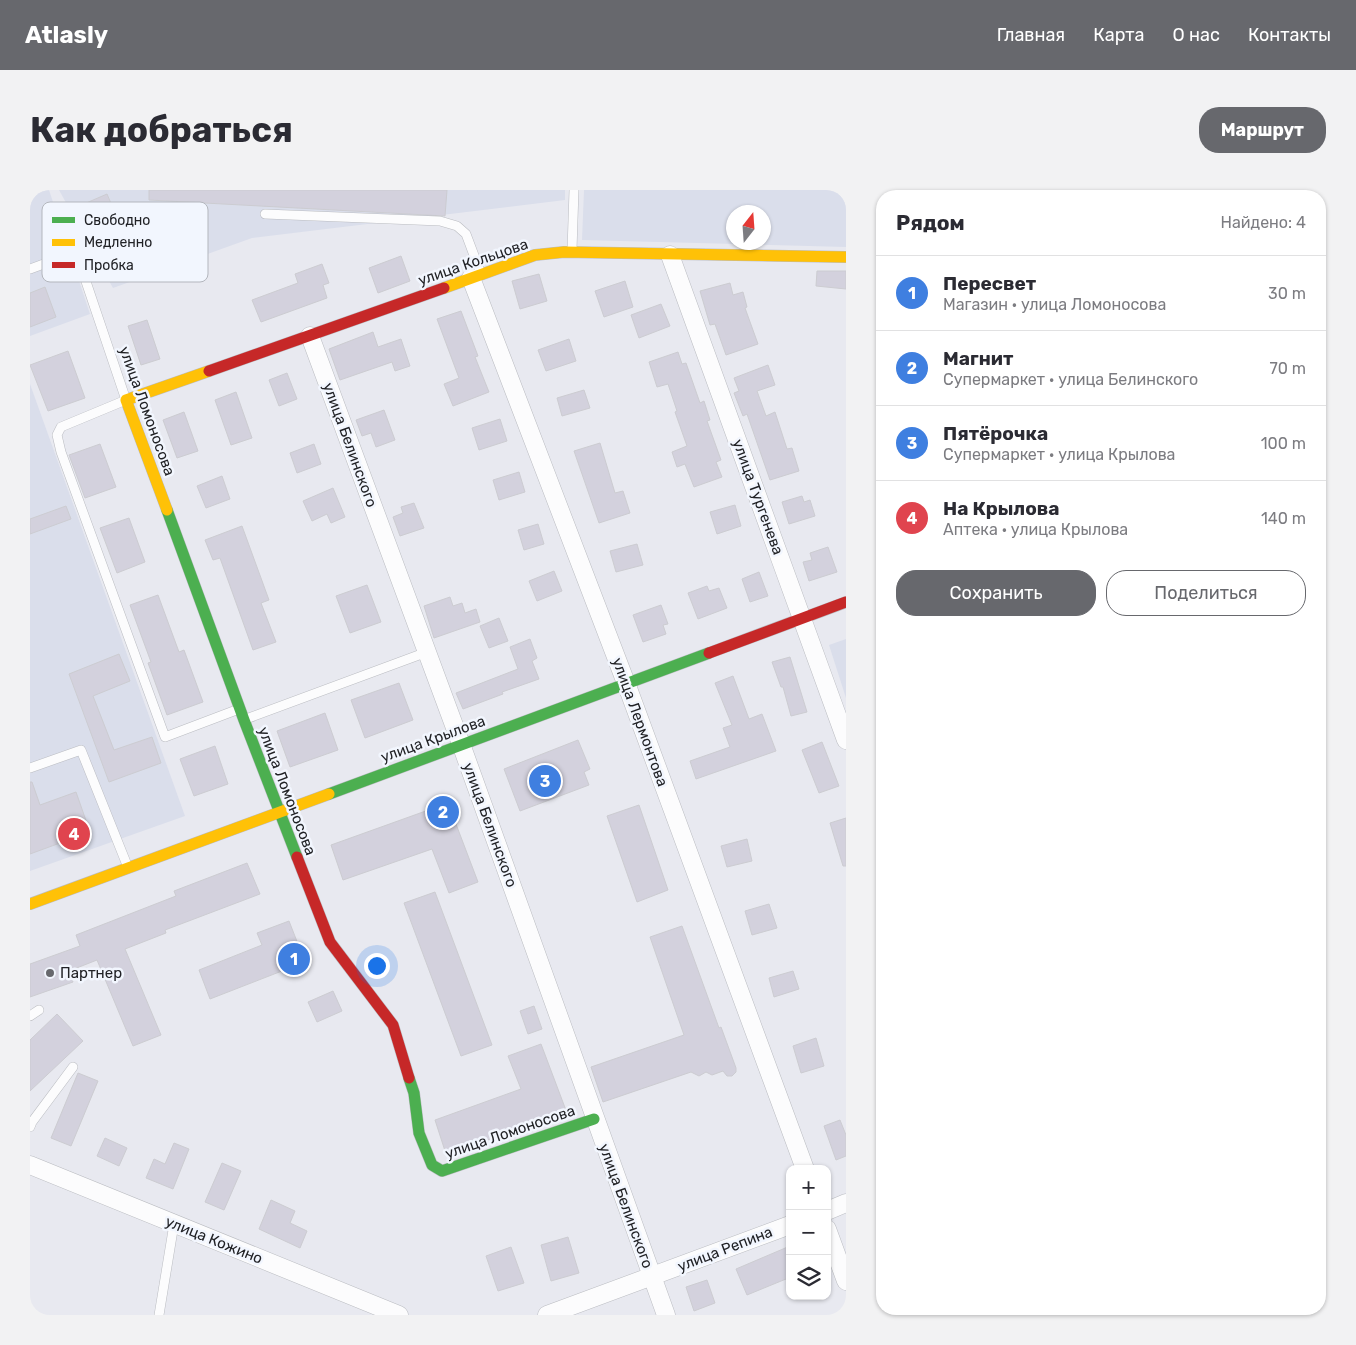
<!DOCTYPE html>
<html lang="ru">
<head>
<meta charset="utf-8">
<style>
  :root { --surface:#fff; --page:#f2f2f3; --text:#2b2b33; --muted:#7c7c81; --line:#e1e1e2; --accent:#67686d }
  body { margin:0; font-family:Rubik,sans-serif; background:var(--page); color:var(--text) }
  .controls { position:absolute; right:15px; bottom:15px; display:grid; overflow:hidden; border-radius:10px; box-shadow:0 1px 4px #0004 }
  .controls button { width:45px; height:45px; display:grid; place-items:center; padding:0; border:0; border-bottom:1px solid var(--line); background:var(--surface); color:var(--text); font:25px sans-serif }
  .compass { position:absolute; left:696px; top:15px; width:45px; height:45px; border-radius:50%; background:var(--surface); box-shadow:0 1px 4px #0004; rotate:17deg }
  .you { position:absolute; left:346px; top:775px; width:18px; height:18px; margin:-12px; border:4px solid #fff; border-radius:50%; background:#1a73e8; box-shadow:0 0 0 8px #1a73e833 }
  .badge { display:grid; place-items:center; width:32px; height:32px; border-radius:50%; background:var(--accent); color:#fff; font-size:16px; font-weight:700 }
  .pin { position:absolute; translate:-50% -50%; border:2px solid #fff; box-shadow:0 1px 5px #0006 }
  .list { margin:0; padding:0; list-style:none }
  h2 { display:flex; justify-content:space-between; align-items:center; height:65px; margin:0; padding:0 20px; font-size:21px }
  h2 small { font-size:16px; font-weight:400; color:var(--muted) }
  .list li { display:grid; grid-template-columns:32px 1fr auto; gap:15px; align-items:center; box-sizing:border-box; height:75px; padding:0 20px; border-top:1px solid var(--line) }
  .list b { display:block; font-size:19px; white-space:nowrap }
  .list p { margin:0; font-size:16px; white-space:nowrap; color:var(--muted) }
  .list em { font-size:16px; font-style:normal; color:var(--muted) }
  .actions { display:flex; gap:10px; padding:15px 20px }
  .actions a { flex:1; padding:11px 0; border:1px solid var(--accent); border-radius:20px; text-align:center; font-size:18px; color:var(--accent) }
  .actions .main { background:var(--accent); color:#fff }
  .icon { flex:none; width:28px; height:28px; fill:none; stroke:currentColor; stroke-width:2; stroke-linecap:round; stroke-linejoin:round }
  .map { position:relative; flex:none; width:816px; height:1125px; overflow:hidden; border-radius:20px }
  header { display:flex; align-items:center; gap:30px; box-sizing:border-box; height:70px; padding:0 25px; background:var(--accent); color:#fff }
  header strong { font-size:24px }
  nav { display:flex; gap:28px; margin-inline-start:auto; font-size:18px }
  .intro { display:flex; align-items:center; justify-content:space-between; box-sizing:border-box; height:120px; padding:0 30px }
  h1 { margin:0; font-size:35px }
  .button { padding:12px 22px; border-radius:20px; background:var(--accent); color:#fff; font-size:18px; font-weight:700 }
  main { display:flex; gap:30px; padding:0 30px }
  aside { flex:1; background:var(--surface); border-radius:20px; box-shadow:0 1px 4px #0004 }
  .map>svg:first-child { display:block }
  .built { fill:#dadeeb; fill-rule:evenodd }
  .building { fill:#d3d1dd; stroke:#ccccd1 }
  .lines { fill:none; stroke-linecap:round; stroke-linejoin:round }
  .lane-casing { stroke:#babcc1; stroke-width:10 }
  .street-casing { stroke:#babcc1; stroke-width:19 }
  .fast-casing { stroke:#babcc1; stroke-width:12 }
  .slow-casing { stroke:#babcc1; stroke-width:12 }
  .jam-casing { stroke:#babcc1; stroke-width:12 }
  .lane { stroke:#fcfcfd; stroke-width:9 }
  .street { stroke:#fcfcfd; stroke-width:18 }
  .fast { stroke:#4caf50; stroke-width:11 }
  .slow { stroke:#ffc107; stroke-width:11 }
  .jam { stroke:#c62828; stroke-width:11 }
  .poi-dot { fill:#67686d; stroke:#f2f6fe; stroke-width:2 }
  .labels { text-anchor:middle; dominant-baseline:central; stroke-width:5; stroke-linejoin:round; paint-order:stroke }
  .street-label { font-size:15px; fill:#212226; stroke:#f2f6fe }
  .poi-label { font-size:15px; fill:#212226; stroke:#f2f6fe; text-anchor:start }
  .key { fill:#f2f6fe; stroke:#b3b6bd; stroke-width:1 }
  .key-label { font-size:14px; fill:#212226 }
</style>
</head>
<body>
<header>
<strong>Atlasly</strong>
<nav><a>Главная</a><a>Карта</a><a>О нас</a><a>Контакты</a></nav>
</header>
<div class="intro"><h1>Как добраться</h1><a class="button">Маршрут</a></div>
<main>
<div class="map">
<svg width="816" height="1125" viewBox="0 0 816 1125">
  <rect width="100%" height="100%" fill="#e8e9f0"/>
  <g class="built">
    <path d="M0,0H19L60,124L0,146Z"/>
    <path d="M29,0H535V10L222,48L83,98Z"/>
    <path d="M554,0H816V57L552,50ZM704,22H734V52H704Z"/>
    <path d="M0,194L155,626L0,681Z"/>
    <path d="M816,449V508L799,455Z"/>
  </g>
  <g class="building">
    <path d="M119,0H417L415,26L119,10Z"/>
    <path d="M77,4L95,46L113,38L125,65L79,86L58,39L50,43L40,20Z"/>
    <path d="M371,66L380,91L348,103L339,78Z"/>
    <path d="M292,74L299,93L293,95L297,108L231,132L222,110L268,93L265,84Z"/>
    <path d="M787,81H816V99L786,96Z"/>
    <path d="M509,84L517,111L490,119L482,91Z"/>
    <path d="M595,91L603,117L574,127L565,101Z"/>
    <path d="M700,93L703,105L713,102L717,117L715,118L728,154L696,165L685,134L680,135L670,101Z"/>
    <path d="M15,97L26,127L0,137V103Z"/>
    <path d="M631,114L640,136L609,148L601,125Z"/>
    <path d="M431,121L448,166L445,167L459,202L423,216L414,194L429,188L407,129Z"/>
    <path d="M117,130L130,169L111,175L98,136Z"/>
    <path d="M343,142L348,157L371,149L380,176L365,181L362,172L310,190L299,159Z"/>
    <path d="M539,149L546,171L516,181L508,160Z"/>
    <path d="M38,161L55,208L18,221L0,175Z"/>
    <path d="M648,162L652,174L656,173L670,213L674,211L680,230L677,231L691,270L686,272L692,287L664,297L655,274L647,277L642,262L657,256L645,222L647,221L638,194L627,197L619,172Z"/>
    <path d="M738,175L745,195L727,201L736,226L745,222L757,259L762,258L769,281L740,290L717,224L713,226L704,203L709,201L704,188Z"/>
    <path d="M257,183L267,209L249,216L239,190Z"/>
    <path d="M554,200L560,218L532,226L527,208Z"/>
    <path d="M206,202L222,248L201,255L185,210Z"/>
    <path d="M354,220L365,250L346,257L341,243L332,246L326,230Z"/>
    <path d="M154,222L168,261L147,268L133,230Z"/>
    <path d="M470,229L477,251L449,260L442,238Z"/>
    <path d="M570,253L585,303L593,301L600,323L569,333L544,261Z"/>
    <path d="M70,254L86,297L55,308L39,265Z"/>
    <path d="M284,254L291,274L267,283L260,263Z"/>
    <path d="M489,282L495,302L469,310L463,290Z"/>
    <path d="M192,286L200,309L176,318L167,296Z"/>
    <path d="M303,298L315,327L301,333L297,324L282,331L273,311Z"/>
    <path d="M772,306L774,312L780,310L785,326L759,334L752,312Z"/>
    <path d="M384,313L394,338L370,346L363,327L373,323L371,317Z"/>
    <path d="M705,315L711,336L687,344L680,322Z"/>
    <path d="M36,316L41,329L0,344V329Z"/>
    <path d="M99,328L115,372L87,383L70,338Z"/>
    <path d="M508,334L514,354L494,360L488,340Z"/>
    <path d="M212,336L239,410L231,413L246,452L223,460L190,368L183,370L175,350Z"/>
    <path d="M607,354L613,375L586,382L580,361Z"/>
    <path d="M798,357L807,382L779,391L773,372L782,370L780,363Z"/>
    <path d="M524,381L532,401L507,411L499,391Z"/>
    <path d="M729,382L738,406L720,412L712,389Z"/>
    <path d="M337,395L351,432L320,443L306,406Z"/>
    <path d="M677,396L679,401L689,398L697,418L668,429L658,403Z"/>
    <path d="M128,405L149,462L154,460L173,512L137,525L118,473L121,472L100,415Z"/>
    <path d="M420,407L423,416L432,413L435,423L446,419L450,432L404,448L394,416Z"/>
    <path d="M631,415L638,434L633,435L636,444L613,452L603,425Z"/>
    <path d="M469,428L478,451L459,458L450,436Z"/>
    <path d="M500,449L507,468L502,471L509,489L472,502L473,504L433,519L426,503L488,479L480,457Z"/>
    <path d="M89,464L100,491L63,506L84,560L122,547L131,573L79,592L39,484Z"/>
    <path d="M760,467L777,522L761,526L753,497H751L742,472Z"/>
    <path d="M703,486L719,529L732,524L746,561L666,589L660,571L700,557L693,538L702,535L685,493Z"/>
    <path d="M369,493L383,530L335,548L321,510Z"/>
    <path d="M295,523L308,560L260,577L247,541Z"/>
    <path d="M548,550L560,579L554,582L559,595L490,621L474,579Z"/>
    <path d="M792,552L809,596L789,603L772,560Z"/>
    <path d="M185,556L198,594L164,606L150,569Z"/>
    <path d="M0,592H2L10,615L46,602L60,642L0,664Z"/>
    <path d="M418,613L448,692L419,703L402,659L313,690L301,655Z"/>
    <path d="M609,615L638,700L607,712L577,626Z"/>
    <path d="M816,628V676H813L800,633Z"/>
    <path d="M717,649L722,671L697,677L691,656Z"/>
    <path d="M217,673L230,704L135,740L136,743L95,759L131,845L103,856L67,770L39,781L43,792L0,807V774L50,756L46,745L146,706L144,701Z"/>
    <path d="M405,702L462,855L431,866L374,713Z"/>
    <path d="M739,714L747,738L722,745L715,721Z"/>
    <path d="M259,731L275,772L180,809L169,780L232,755L227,743Z"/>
    <path d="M652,736L689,838L691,837L706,878V882L702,886H697L693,881L682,885L676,882L669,886L661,882L573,912L561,877L654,845L620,747Z"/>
    <path d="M763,781L769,799L744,807L739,788Z"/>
    <path d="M303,801L312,821L287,832L278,812Z"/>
    <path d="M504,816L512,839L498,844L490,821Z"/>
    <path d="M27,824L53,851L0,901V850Z"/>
    <path d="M786,848L794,876L771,883L763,856Z"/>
    <path d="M511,854L537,923L416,964L405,930L491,899L478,866Z"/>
    <path d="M48,883L68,891L41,956L21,948Z"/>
    <path d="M810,930L816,945V966L806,970L794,936Z"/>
    <path d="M75,948L97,958L89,976L67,966Z"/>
    <path d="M144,953L159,959L143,999L116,988L124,969L135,974Z"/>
    <path d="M192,973L211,981L194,1020L175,1012Z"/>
    <path d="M241,1010L265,1021L260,1033L277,1041L270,1058L229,1039Z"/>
    <path d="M538,1047L549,1083L521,1091L511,1055Z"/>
    <path d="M760,1056V1094H758L756,1089L717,1105L706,1079Z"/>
    <path d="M481,1057L494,1093L468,1101L456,1066Z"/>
    <path d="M677,1090L685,1113L664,1121L656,1097Z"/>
  </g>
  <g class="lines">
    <g class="lane-casing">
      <g id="lane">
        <path d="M235,24L410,31L427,36L436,44L451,84"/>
        <path d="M542,60L544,0"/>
        <path d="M0,79L46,62L96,210L31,237L27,245L31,262L135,547L209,519"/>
        <path d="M216,529L397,462"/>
        <path d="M0,578L51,560L97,675"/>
        <path d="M0,826L9,820"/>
        <path d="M0,937L2,932L43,877"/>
        <path d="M129,1125L144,1034"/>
      </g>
    </g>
    <g class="street-casing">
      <g id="street">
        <path d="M640,65L816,550"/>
        <path d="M441,88L596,493L775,979"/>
        <path d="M280,146L431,554L636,1125"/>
        <path d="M0,975L369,1125"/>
        <path d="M797,1021L816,1013"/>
        <path d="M797,1039L816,1091"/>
        <path d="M517,1125L760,1035"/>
      </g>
    </g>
    <g class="fast-casing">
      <g id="fast">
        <path d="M137,320L214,530L267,667"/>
        <path d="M299,604L679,463"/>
        <path d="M379,888L384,903L389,943L402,975L412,981L564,929"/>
      </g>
    </g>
    <g class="slow-casing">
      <g id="slow">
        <path d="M414,98L505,65L534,62L816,67"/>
        <path d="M137,320L96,210L179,181"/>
        <path d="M0,714L299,604"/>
      </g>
    </g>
    <g class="jam-casing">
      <g id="jam">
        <path d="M179,181L414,98"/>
        <path d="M679,463L816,412"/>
        <path d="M267,667L300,752L363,835L379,888"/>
      </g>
    </g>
    <use href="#lane" class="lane"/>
    <use href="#street" class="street"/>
    <use href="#fast" class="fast"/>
    <use href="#slow" class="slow"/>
    <use href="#jam" class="jam"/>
  </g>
  <circle class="poi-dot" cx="20" cy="783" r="5"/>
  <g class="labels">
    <g class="street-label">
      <text transform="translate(443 72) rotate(-19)">улица Кольцова</text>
      <text transform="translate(117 221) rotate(70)">улица Ломоносова</text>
      <text transform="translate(320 255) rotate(70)">улица Белинского</text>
      <text transform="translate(728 307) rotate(70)">улица Тургенева</text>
      <text transform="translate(610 532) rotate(70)">улица Лермонтова</text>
      <text transform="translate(403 549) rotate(-20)">улица Крылова</text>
      <text transform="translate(257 601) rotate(69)">улица Ломоносова</text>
      <text transform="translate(460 635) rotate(70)">улица Белинского</text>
      <text transform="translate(480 942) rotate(-19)">улица Ломоносова</text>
      <text transform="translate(596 1016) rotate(70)">улица Белинского</text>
      <text transform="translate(184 1050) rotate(22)">улица Кожино</text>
      <text transform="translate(695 1059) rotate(-21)">улица Репина</text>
    </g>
    <g class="poi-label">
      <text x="30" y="783">Партнер</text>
    </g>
  </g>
  <rect x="12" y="12" width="166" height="80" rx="8" class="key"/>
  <rect x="22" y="27" width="23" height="6" fill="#4caf50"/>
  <rect x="22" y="49" width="23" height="7" fill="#ffc107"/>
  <rect x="22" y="72" width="23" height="6" fill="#c62828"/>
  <g class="key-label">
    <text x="54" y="35">Свободно</text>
    <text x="54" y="57">Медленно</text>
    <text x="54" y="80">Пробка</text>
  </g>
</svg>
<div class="controls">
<button>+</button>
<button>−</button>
<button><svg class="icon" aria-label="layers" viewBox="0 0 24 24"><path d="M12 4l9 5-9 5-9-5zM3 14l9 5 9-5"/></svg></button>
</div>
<svg class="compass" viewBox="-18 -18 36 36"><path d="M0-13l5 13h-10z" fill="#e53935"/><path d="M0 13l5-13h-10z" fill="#7c7c81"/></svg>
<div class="you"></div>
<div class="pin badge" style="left:264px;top:769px;background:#3f7fe0">1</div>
<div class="pin badge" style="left:413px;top:622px;background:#3f7fe0">2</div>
<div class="pin badge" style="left:515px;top:591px;background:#3f7fe0">3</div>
<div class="pin badge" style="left:44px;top:644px;background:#e0444e">4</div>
</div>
<aside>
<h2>Рядом<small>Найдено: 4</small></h2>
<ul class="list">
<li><span class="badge" style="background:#3f7fe0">1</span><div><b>Пересвет</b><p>Магазин · улица Ломоносова</p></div><em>30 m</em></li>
<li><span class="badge" style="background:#3f7fe0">2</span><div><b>Магнит</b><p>Супермаркет · улица Белинского</p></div><em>70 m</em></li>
<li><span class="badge" style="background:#3f7fe0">3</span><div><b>Пятёрочка</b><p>Супермаркет · улица Крылова</p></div><em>100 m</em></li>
<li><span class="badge" style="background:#e0444e">4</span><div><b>На Крылова</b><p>Аптека · улица Крылова</p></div><em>140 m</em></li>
</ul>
<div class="actions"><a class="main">Сохранить</a><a>Поделиться</a></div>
</aside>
</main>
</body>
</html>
